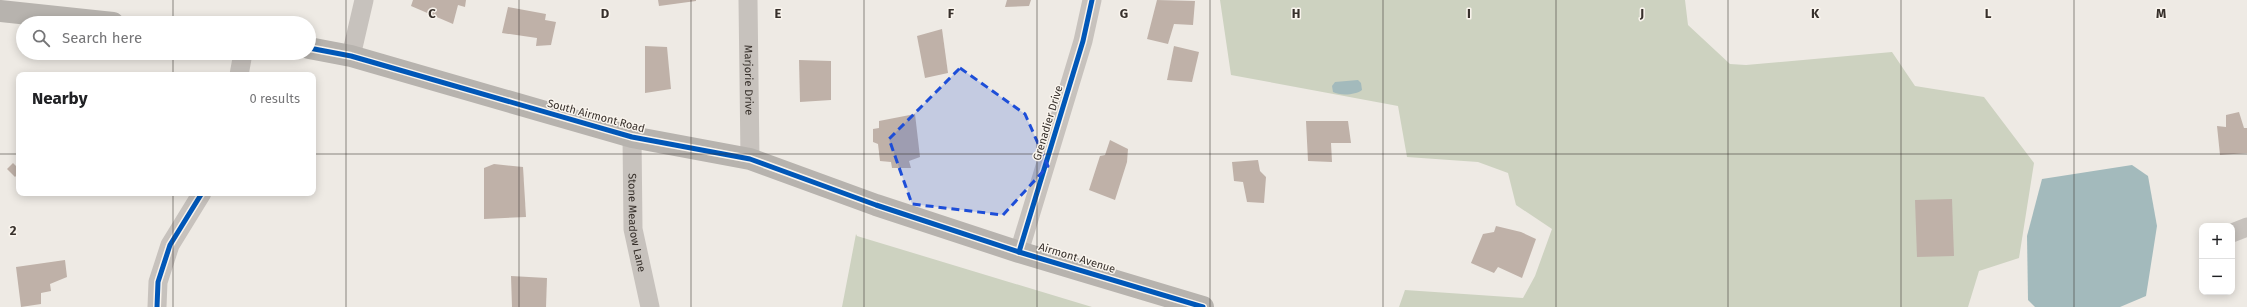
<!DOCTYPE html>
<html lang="en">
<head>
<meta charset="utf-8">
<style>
  :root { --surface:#fff; --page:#f6f6f6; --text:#202124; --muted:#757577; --line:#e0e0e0 }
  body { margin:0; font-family:"Fira Sans",sans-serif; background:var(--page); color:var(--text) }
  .controls { position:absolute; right:12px; bottom:12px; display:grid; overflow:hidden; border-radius:8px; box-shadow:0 2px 10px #0003 }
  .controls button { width:36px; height:36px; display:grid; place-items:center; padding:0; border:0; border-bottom:1px solid var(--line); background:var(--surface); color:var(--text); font:20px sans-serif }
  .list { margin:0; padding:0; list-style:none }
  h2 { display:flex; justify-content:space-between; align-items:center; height:52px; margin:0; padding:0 16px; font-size:17px }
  h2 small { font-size:13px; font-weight:400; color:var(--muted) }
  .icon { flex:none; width:22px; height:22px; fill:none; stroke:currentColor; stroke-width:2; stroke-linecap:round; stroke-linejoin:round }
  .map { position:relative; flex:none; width:2247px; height:307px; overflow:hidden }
  .search { position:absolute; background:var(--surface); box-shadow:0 2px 10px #0003; left:16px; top:16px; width:300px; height:44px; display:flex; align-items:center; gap:10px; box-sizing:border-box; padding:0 14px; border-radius:22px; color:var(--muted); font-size:15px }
  .panel { position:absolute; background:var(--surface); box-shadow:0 2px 10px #0003; left:16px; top:72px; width:300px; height:124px; border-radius:8px }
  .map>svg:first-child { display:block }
  .green { fill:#cdd2c0 }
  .water { fill:#a3babc }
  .building { fill:#bfb1a8 }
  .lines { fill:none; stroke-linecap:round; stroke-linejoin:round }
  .street { stroke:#c7c2bd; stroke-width:19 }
  .secondary { stroke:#b7b3ae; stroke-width:22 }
  .cycleway-casing { stroke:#f9f4ed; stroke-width:8 }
  .cycleway { stroke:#0057b8; stroke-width:5 }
  .marked { fill:#1d4ed8; fill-opacity:0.2; stroke:#1d4ed8; stroke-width:3; stroke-dasharray:8 5; stroke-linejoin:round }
  .grid { fill:none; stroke:#37302b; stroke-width:1; stroke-opacity:0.55 }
  .labels { text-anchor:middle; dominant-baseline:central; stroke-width:3; stroke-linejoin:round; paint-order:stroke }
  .street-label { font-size:11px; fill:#37302b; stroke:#f9f4ed }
  .grid-label { font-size:13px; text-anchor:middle; font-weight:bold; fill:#37302b; stroke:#f9f4ed; stroke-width:3; stroke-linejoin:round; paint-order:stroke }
</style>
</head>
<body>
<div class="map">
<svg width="2247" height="307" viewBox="0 0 2247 307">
  <rect width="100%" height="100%" fill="#eeeae4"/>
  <g class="green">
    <path d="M1220,0H1685L1688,25L1730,64L1746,65L1892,52L1915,86L1984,97L2034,163L2019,258L1979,271L1968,307H1399L1405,290L1523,298L1535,276L1552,229L1516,205L1508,173L1478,162L1407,157L1398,106L1231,75Z"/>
    <path d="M856,234L857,236L1092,307H842Z"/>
  </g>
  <g class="water">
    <path d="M1358,80L1361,83L1362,90C1356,95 1340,96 1333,92L1332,86L1335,82Z"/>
    <path d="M2132,165L2148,176L2157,226L2146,296L2120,307H2035L2028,300L2027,236L2042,179Z"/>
  </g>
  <g class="building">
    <path d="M413,0H466L465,7L458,5L453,24L411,6Z"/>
    <path d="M658,0H696V1L659,6Z"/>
    <path d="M1007,0H1031L1029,6L1005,7Z"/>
    <path d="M1157,0L1195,1L1193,25L1174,24L1168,44L1147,39Z"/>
    <path d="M508,7L546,14L545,20L556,22L551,45L536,46L537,38L502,33Z"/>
    <path d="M942,29L948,73L925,78L917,36Z"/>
    <path d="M645,46L667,47L671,89L645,93Z"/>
    <path d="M1174,46L1199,52L1192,82L1167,80Z"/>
    <path d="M799,60L831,61V100L800,102Z"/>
    <path d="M2239,112L2244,128H2247V153L2220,155L2217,126L2226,127V115Z"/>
    <path d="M915,114L920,157L909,161L911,168H892L891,162L880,161L878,144L873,142V129L879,128V121Z"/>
    <path d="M1306,121H1348L1351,143H1331L1332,162L1308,161Z"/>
    <path d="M1110,140L1128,149L1127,162L1115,200L1089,190L1100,156L1105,155Z"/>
    <path d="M1258,160L1260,171L1266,177L1264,203L1247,202L1243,182L1234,181L1232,162Z"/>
    <path d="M13,163L19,169V173L15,177L7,169Z"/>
    <path d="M494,164L523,167L526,217L484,219V168Z"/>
    <path d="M1952,199L1954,256L1917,257L1915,200Z"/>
    <path d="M1496,226L1521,232L1536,239L1522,278L1498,267L1494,273L1471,263L1483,234L1494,232Z"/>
    <path d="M65,260L67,277L50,284L51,291L41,293V304L21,307L16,267Z"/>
    <path d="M511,276L547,278L546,307H512Z"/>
  </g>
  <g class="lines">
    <g class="street">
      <path id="s1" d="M748,0L750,159"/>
      <path d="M351,56L364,0"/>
      <path d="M239,75L243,53"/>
      <path id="s2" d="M632,137L633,229L650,307"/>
      <path d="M2232,233L2247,227"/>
      <path d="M1019,252L1083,41L1092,0"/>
      <path d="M157,307L158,282L170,245L202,193"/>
    </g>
    <g class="secondary">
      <path d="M0,11L113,23"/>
      <path d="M309,48L351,56L632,137L750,159L876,205L1019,252L1203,307"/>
    </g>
    <g class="cycleway-casing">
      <g id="cycleway">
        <path d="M309,48L351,56L632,137L750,159L876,205L1019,252L1203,307"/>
        <path d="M1019,252L1083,41L1092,0"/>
        <path d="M157,307L158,282L170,245L202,193"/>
      </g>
    </g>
    <use href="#cycleway" class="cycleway"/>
  </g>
  <path class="marked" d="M960,68L1025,114L1048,166L1003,215L912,204L889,139Z"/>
  <path class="grid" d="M173,0V23M346,0V307M519,0V307M691,0V307M864,0V307M1037,0V307M1210,0V307M1383,0V307M1556,0V307M1728,0V307M1901,0V307M2074,0V307M173,53V75M0,154H19M313,154H2247M173,193V307"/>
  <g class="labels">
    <g class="street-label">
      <text stroke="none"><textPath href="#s1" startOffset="80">Marjorie Drive</textPath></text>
      <text transform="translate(596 116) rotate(15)">South Airmont Road</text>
      <text transform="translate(1048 123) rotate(-73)">Grenadier Drive</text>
      <text stroke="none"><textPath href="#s2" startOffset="86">Stone Meadow Lane</textPath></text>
      <text transform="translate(1077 258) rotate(17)">Airmont Avenue</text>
    </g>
  </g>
  <g class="grid-label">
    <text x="432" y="18">C</text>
    <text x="605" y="18">D</text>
    <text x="778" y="18">E</text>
    <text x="951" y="18">F</text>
    <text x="1124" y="18">G</text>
    <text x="1296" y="18">H</text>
    <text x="1469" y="18">I</text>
    <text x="1642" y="18">J</text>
    <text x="1815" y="18">K</text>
    <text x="1988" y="18">L</text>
    <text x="2161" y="18">M</text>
    <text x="13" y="235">2</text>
  </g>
</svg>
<div class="controls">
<button>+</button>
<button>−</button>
</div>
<div class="search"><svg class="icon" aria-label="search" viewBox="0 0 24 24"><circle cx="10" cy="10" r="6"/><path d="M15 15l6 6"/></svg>Search here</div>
<section class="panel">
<h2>Nearby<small>0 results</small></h2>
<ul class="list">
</ul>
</section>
</div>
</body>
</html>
